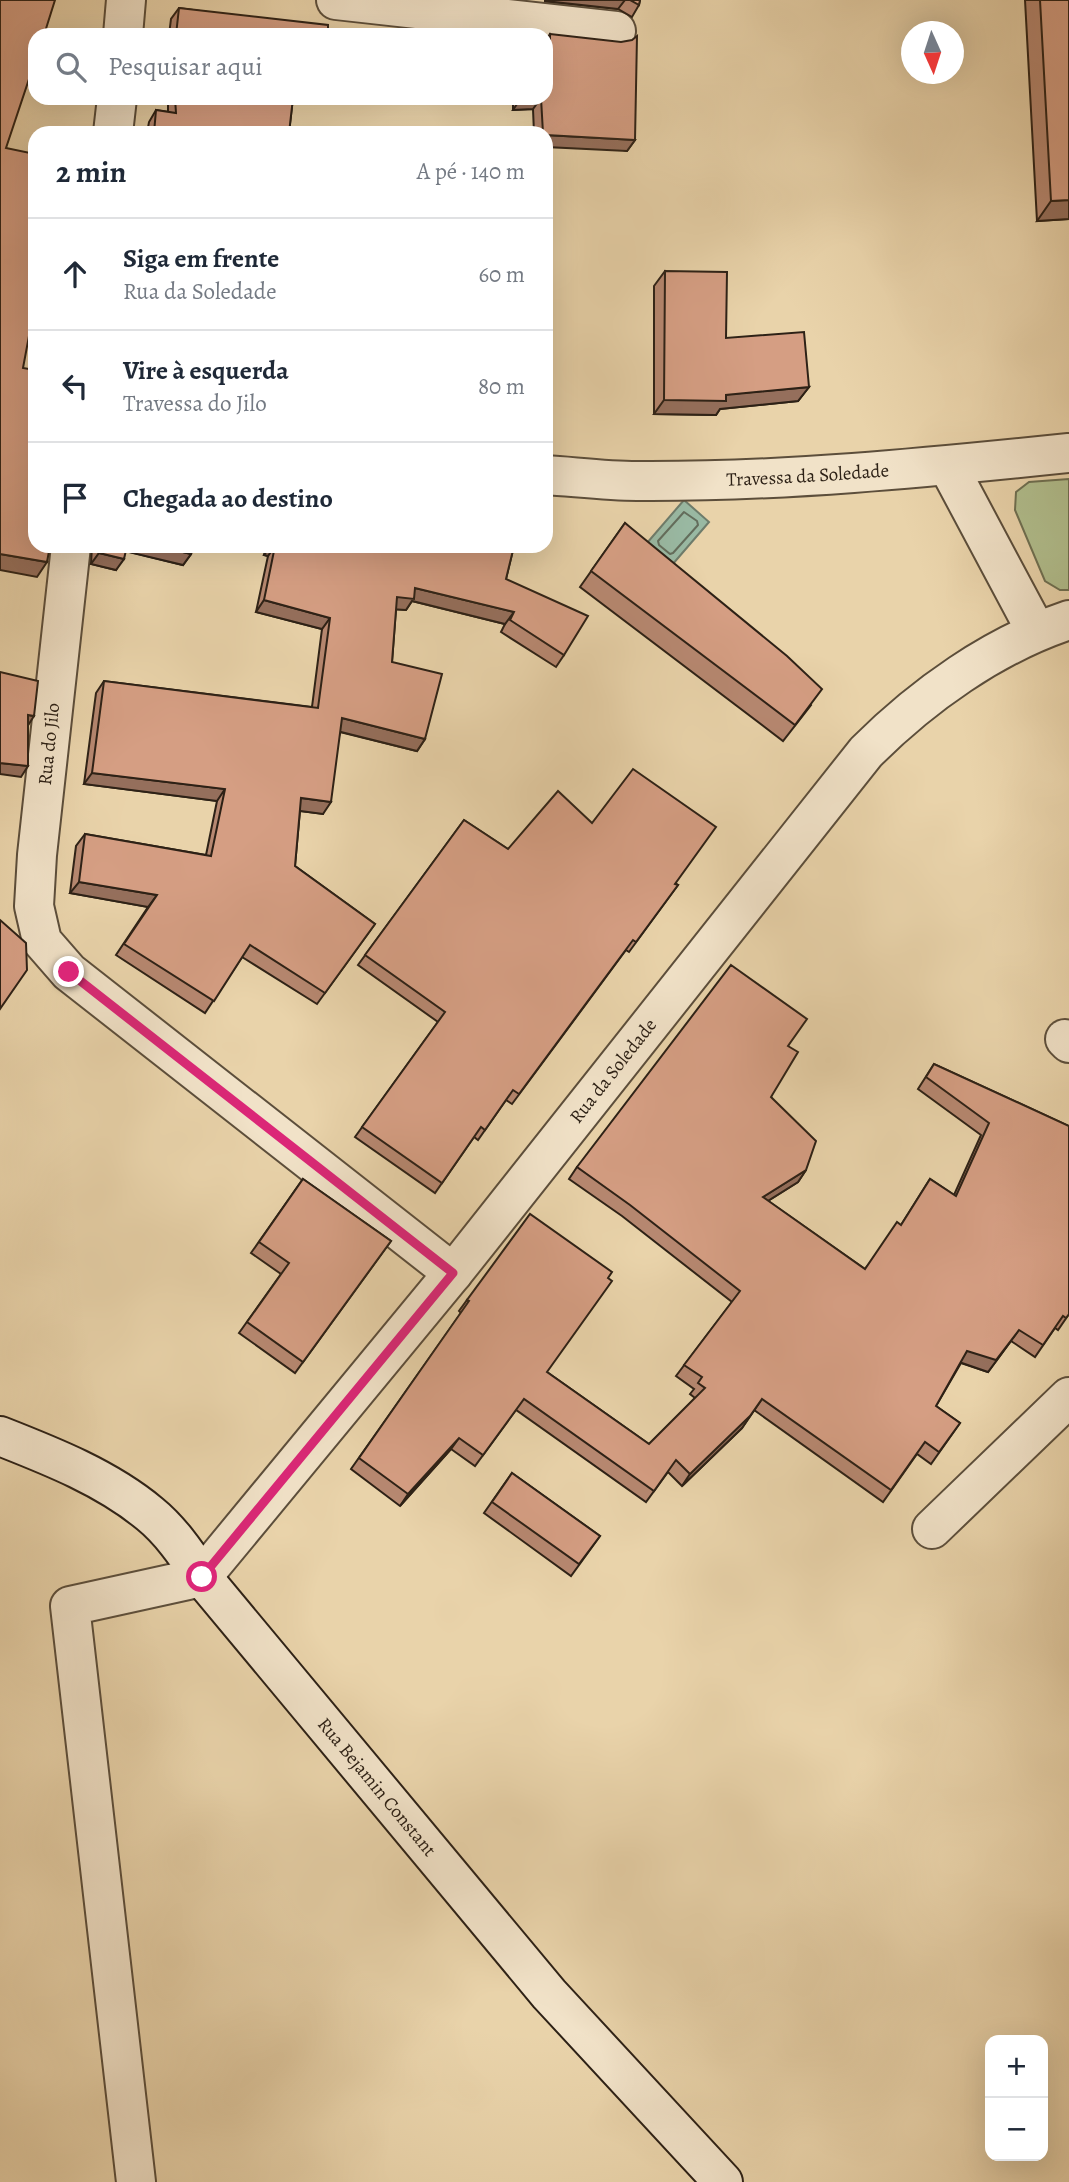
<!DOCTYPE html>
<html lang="pt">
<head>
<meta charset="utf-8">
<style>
  :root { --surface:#fff; --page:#f6f6f7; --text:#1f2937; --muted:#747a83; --line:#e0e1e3 }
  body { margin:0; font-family:Alegreya,serif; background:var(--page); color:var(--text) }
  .controls { position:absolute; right:21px; bottom:21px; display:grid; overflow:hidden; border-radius:14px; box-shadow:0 7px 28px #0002 }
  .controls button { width:63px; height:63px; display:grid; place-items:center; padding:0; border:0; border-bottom:2px solid var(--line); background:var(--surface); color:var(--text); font:35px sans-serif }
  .compass { position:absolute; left:901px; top:21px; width:63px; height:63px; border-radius:50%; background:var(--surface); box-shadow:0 7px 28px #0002; rotate:177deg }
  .stop { position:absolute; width:21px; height:21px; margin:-16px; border:5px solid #db2777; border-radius:50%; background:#fff }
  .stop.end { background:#db2777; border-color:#fff; box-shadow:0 2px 7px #0008 }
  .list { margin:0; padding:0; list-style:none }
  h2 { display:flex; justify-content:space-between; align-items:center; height:91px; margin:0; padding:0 28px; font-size:30px }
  h2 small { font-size:23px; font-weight:400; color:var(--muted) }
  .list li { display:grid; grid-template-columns:46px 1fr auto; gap:21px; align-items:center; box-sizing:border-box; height:112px; padding:0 28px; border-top:2px solid var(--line) }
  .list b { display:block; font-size:26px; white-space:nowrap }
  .list p { margin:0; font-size:23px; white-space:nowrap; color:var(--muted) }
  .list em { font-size:23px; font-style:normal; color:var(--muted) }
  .icon { flex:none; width:38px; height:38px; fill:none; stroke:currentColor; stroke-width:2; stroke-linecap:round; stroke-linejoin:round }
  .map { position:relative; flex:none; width:1069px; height:2182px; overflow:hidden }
  .search { position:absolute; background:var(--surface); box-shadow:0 7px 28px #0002; left:28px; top:28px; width:525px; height:77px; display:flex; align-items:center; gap:18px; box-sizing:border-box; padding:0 24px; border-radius:21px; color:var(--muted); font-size:26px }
  .panel { position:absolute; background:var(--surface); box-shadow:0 7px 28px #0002; left:28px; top:126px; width:525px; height:427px; border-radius:21px }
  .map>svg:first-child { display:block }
  .green { fill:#b1be8d; stroke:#6f7052; stroke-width:2 }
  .water { fill:#99b9a3; stroke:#6e7c6b; stroke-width:2 }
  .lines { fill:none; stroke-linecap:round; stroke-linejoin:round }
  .shore { stroke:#636d5c; stroke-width:2 }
  .street-casing { stroke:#5c4e3b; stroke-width:42 }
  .secondary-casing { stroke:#2d2116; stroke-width:42 }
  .street { stroke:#f1e2c8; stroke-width:38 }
  .secondary { stroke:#f1e2c8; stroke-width:38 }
  .wall { fill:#b78871; stroke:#2d2116; stroke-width:2 }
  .shaded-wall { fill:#956f5c; stroke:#2d2116; stroke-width:2 }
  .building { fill:#d59e83; stroke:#2d2116; stroke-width:2 }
  .route { stroke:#db2777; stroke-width:9 }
  .labels { text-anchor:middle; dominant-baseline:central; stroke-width:5; stroke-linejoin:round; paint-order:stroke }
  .street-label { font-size:19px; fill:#2d2116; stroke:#f1e2c8 }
</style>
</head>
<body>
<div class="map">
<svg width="1069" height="2182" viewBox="0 0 1069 2182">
  <rect width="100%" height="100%" fill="#e9d3aa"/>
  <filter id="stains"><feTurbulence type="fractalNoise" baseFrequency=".00286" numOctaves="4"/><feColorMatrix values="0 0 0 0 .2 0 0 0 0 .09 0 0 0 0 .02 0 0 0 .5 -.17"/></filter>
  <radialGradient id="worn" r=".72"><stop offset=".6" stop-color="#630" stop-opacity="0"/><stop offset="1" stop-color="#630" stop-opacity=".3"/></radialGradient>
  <path class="green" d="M1069,479V590H1060L1045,581L1015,510L1016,492L1029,482Z"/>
  <path class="water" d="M684,500L709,522L672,565L647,543Z"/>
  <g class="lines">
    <path class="shore" d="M684,512L697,521L698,525L673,553L670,554L659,545L658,541Z"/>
    <g class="street-casing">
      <g id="street">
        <path d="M336,0L616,31"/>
        <path d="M123,35L126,0"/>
        <path d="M113,133L117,98"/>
        <path d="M948,466L1036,631"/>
        <path id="s1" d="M546,475C576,477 607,481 637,481C781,482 925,468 1069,453"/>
        <path d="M71,546L37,855L34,906L42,941L69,972L453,1273"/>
        <path d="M1065,1039L1069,1043"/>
        <path d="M932,1529L1069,1397"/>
        <path id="s2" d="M136,2182L70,1606L202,1577L453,1273L866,752C922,696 993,645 1069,620"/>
      </g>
    </g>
    <g class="secondary-casing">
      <g id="secondary">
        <path id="s3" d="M0,1436C51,1456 107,1478 150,1514C171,1531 187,1555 202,1577L549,1994L723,2182"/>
      </g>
    </g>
    <use href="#street" class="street"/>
    <use href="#secondary" class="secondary"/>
  </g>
  <g class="wall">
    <path d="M545,0H640L639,5L632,17L618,9L545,1Z"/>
    <path d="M1025,0H1069V219L1037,221Z"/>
    <path d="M179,8L328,29L414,35H169L171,19Z"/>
    <path d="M550,34L635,140L627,151L546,133H534L533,109L513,110V98H546V40Z"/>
    <path d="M168,98H293L289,133H147L149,122L156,110L168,112Z"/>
    <path d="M665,271L726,338L809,387L798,401L720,409L716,415L654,414V286Z"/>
    <path d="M625,523L811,705L783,741L580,587Z"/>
    <path d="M92,546H192L191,554L183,565L126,551L116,570L91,564Z"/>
    <path d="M266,546H514L506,579L564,655L556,667L501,632L505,624L412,601L406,610L396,609L392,662L425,739L417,751L340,732L323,814L300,811L295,866L375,924L317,1004L242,957L205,1013L116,955L148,907L70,893L76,846L85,834L206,855L217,801L84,784L96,693L104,681L312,707L322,629L256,612L268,556L264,555Z"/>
    <path d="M464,820L508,849L592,823L678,885L629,952L626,950L512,1104L506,1100L478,1140L474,1137L435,1193L355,1137L438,1022L358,965Z"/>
    <path d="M788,1046L771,1097L806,1170L798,1182L768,1201L865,1269L901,1225L930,1179L954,1195L981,1135L918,1089L934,1064L1069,1126V1314L1058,1330L1055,1328L1035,1357L1011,1341L988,1372L961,1363L936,1406L960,1423L931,1464L917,1454L883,1502L754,1410L742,1428L682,1486L668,1472L646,1502L516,1410L475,1466L451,1449L400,1506L351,1469L461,1313L459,1311L467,1300L547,1372L649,1444L695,1398L690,1394L694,1389L676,1376L732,1302L622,1216L569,1179L577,1167Z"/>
    <path d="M303,1179L391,1241L295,1373L239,1333L281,1274L251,1253Z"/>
    <path d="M512,1473L600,1536L571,1576L484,1513Z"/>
  </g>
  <g class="shaded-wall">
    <path d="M545,0H625L618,9L545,1Z"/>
    <path d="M350,98H408L405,102L348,101Z"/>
    <path d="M521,98H541L533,109L513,110Z"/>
    <path d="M546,135L635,140L627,151L546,147Z"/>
    <path d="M1069,200V219L1037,221L1051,201Z"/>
    <path d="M809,387L798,401L720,409L716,415L654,414L664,400Z"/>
    <path d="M123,546H158L191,554L183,565L120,550Z"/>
    <path d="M271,546H275L268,556L264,555Z"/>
    <path d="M99,553L124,559L116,570L91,564Z"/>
    <path d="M0,554L47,562L37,577L0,570Z"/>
    <path d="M415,588L514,612L505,624L412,601L406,610L389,609L397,597Z"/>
    <path d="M264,600L330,618L322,629L256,612Z"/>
    <path d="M28,715L34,716L27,727Z"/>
    <path d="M342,718L425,739L417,751L333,730Z"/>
    <path d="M0,763L28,766L21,777L0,774Z"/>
    <path d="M92,773L225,789L217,801L84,784Z"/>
    <path d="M301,798L331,802L323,814L293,810Z"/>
    <path d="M79,882L157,895L148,907L70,893Z"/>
    <path d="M806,1170L798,1182L755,1209L763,1197Z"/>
    <path d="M1019,1330L988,1372L959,1362L967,1351Z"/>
    <path d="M762,1399L742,1428L682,1486L690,1474Z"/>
    <path d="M459,1438L451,1449L400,1506L408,1494Z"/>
  </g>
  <g class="building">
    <path d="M0,0H55L44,35H35V61L6,148L35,154V304L23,368L35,370V513L32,528L35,529V546H50L47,562L0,554Z"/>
    <path d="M630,0H640L639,5Z"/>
    <path d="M1040,0H1069V200L1051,201Z"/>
    <path d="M179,8L328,25V29L414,31V35H176Z"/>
    <path d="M550,34L621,42L632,40L637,36L635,140L546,135V133H543L541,98H521H546V40H550Z"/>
    <path d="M175,98H293L289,133H154L156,110L176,113Z"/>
    <path d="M665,271L727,272L726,338L804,332L809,387L726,395V401L664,400Z"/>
    <path d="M625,523L787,656L822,689L795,725L591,571Z"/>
    <path d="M100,546H127L124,559L99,553Z"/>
    <path d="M158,546H192L191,554Z"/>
    <path d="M275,546H514L506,579L588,616L564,655L510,620L514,612L415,588L414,599L397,597L392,662L442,674L425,739L342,718L331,802L301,798L295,866L375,924L325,993L250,945L214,1001L124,944L157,895L79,882L85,834L211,856L225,789L92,773L104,681L318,708L330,618L264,600Z"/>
    <path d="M0,672L38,681L34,716L28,715V766L0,763Z"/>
    <path d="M633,769L716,827L675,884L678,885L636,942L633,940L519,1094L513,1090L485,1130L481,1127L442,1183L362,1127L445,1012L365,955L464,820L508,849L558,791L592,823Z"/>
    <path d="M0,920L26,943L27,970L0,1009Z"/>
    <path d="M731,965L807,1019L788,1046L798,1052L771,1097L816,1141L806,1170L763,1197L865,1269L897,1222L901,1225L930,1179L956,1196L989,1123L926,1077L934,1064L1069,1126V1314L1066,1318L1063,1316L1043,1345L1019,1330L996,1360L967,1351L936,1406L960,1423L939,1452L925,1442L891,1490L762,1399L750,1416L690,1474L676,1460L654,1491L524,1399L483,1455L459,1438L408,1494L359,1458L469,1301L467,1300L530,1214L612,1272L608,1278L612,1281L547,1372L649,1444L705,1388L698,1383L702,1377L684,1365L740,1291L630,1205L577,1167Z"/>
    <path d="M303,1179L391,1241L303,1362L247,1322L289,1263L259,1242Z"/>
    <path d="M512,1473L600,1536L579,1564L492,1502Z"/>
  </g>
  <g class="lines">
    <path class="route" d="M69,972L453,1273L202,1577"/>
  </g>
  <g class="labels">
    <g class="street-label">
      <text stroke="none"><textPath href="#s1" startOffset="262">Travessa da Soledade</textPath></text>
      <text transform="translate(49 744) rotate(-84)">Rua do Jilo</text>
      <text stroke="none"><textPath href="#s2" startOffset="1367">Rua da Soledade</textPath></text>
      <text stroke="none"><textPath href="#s3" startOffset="525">Rua Bejamin Constant</textPath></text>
    </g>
  </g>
  <rect width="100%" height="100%" filter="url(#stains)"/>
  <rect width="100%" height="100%" fill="url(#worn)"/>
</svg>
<div class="controls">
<button>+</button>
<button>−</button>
</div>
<svg class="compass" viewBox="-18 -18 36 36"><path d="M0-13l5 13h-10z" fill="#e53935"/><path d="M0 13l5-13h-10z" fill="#747a83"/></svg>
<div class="stop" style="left:202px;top:1577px"></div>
<div class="stop end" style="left:69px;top:972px"></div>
<div class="search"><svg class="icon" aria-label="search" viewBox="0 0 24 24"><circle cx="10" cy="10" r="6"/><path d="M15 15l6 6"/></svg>Pesquisar aqui</div>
<section class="panel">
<h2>2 min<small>A pé · 140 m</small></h2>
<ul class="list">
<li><svg class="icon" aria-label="ahead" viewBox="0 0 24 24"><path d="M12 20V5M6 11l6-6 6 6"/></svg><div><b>Siga em frente</b><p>Rua da Soledade</p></div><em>60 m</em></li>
<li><svg class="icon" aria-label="left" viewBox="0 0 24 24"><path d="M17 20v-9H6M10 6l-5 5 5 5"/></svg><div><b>Vire à esquerda</b><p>Travessa do Jilo</p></div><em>80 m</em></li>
<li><svg class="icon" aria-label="arrive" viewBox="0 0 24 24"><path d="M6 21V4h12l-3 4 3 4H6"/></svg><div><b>Chegada ao destino</b></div></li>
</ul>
</section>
</div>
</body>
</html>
